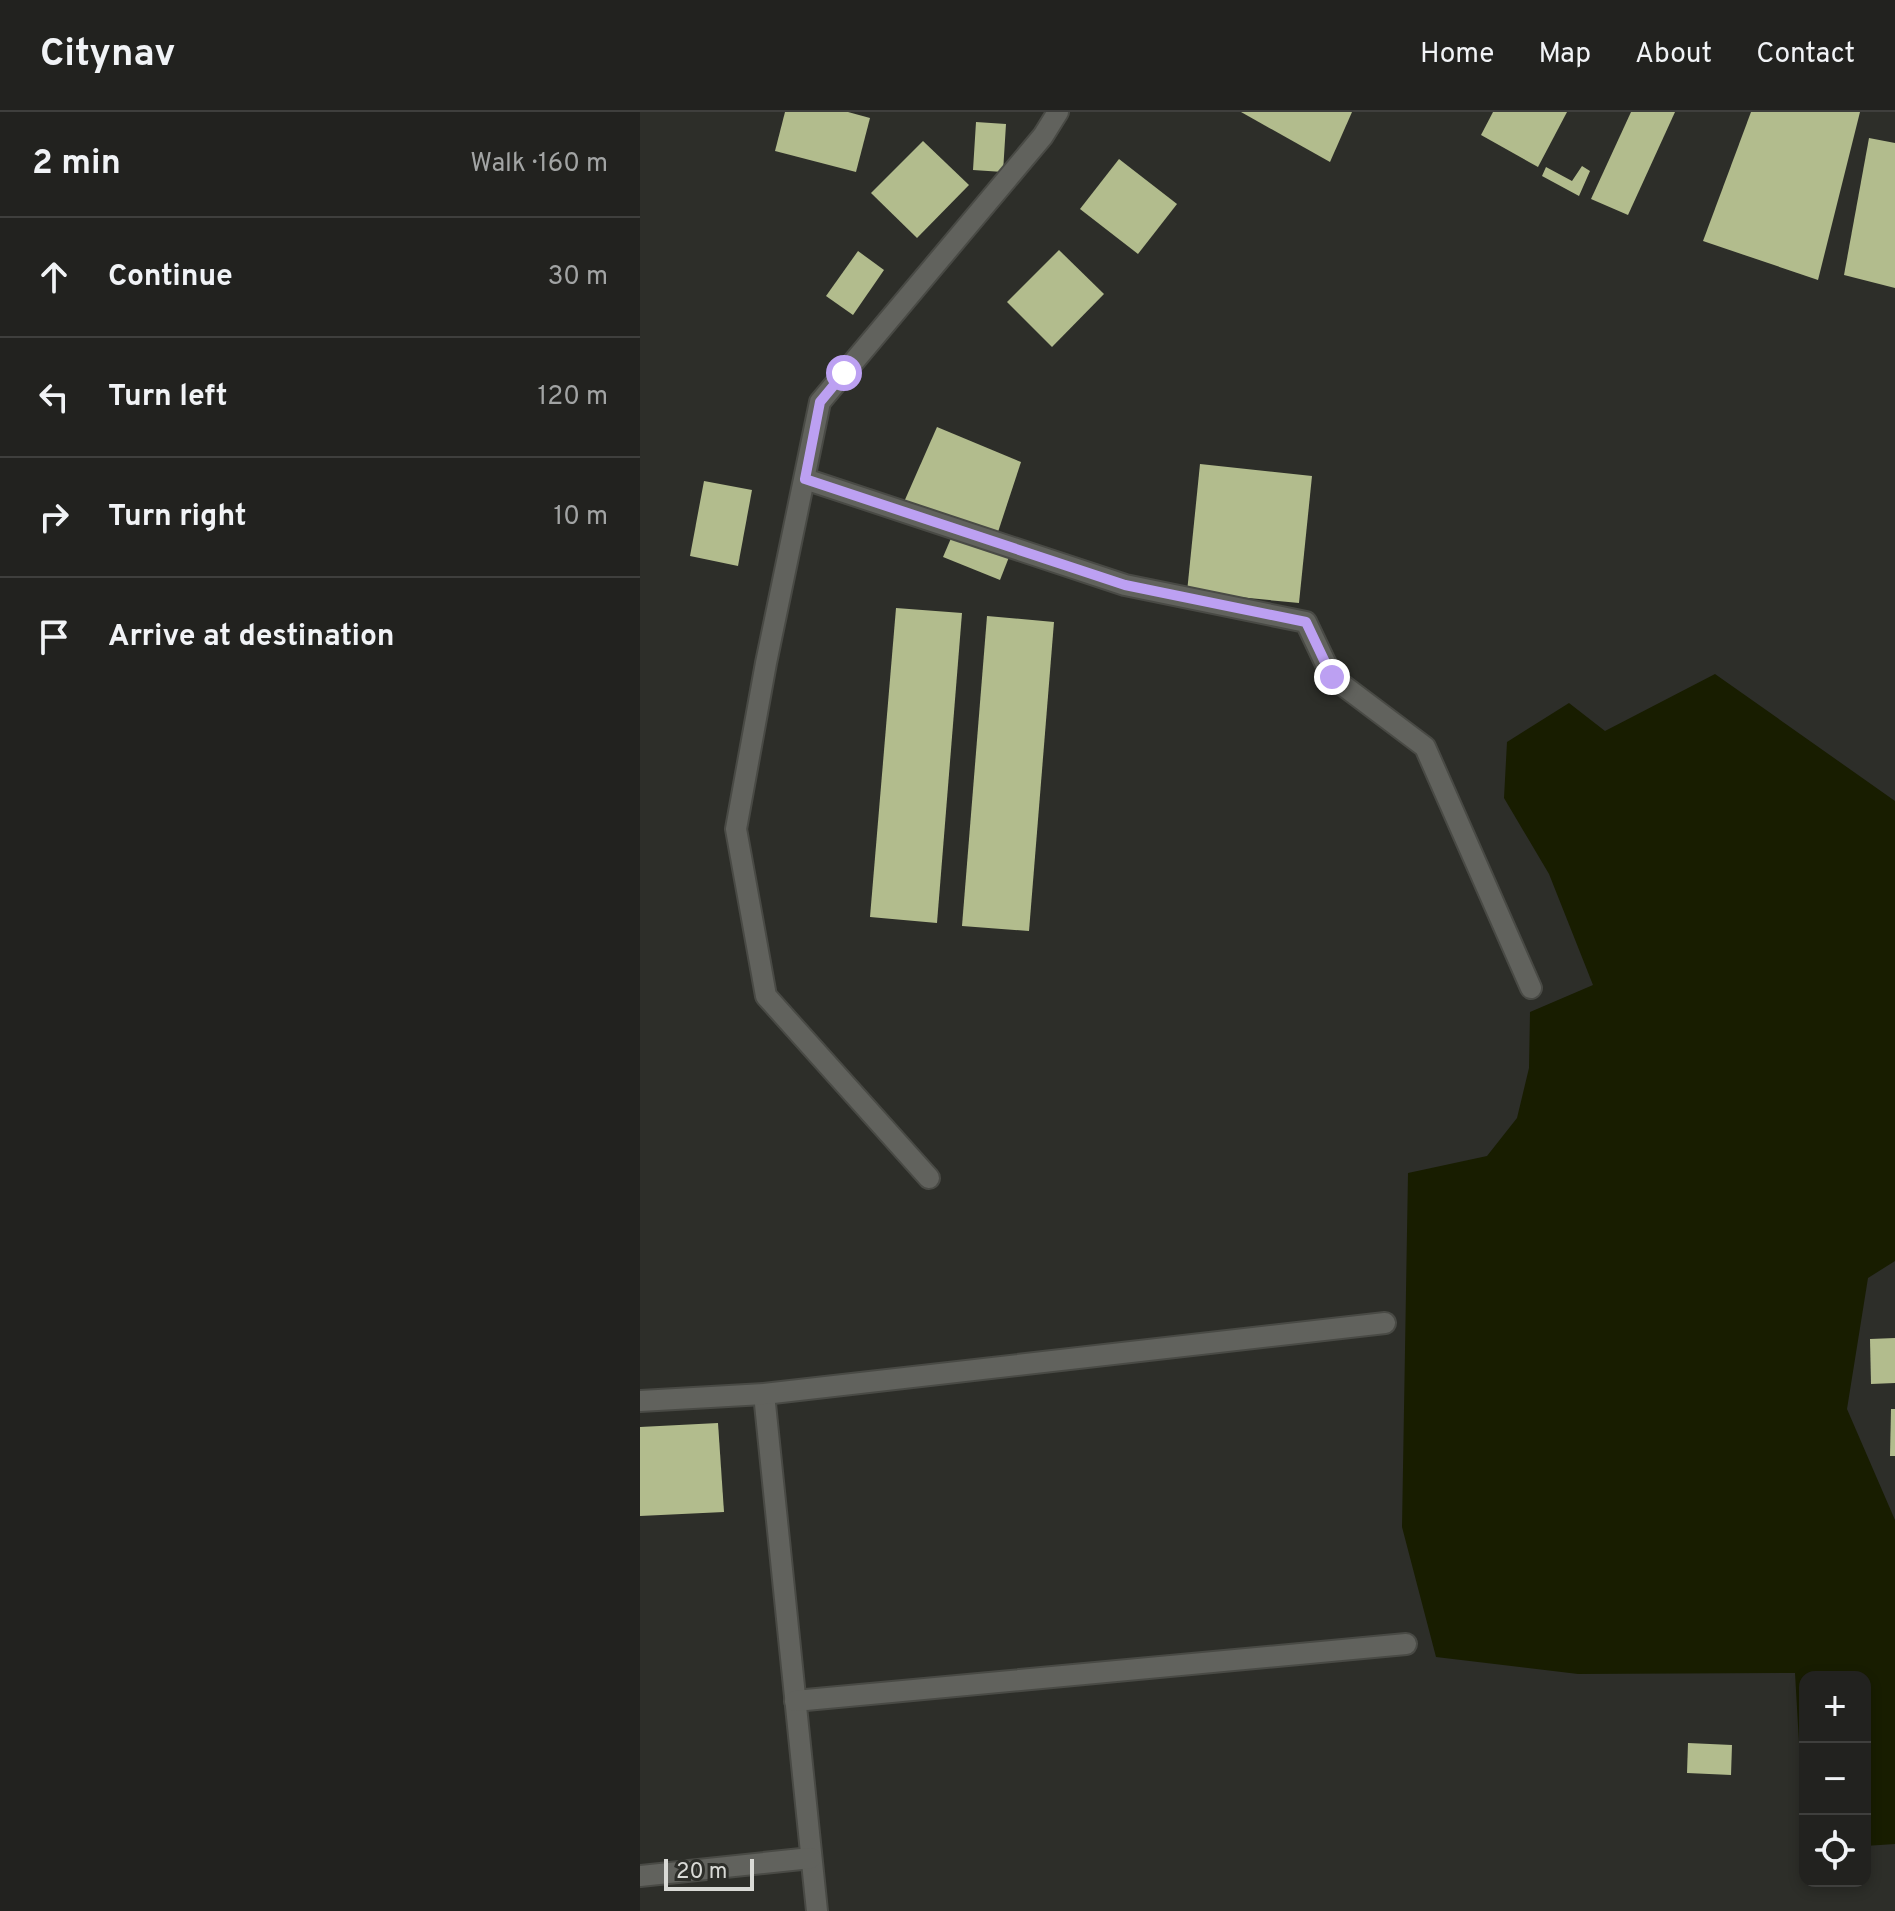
<!DOCTYPE html>
<html lang="en">
<head>
<meta charset="utf-8">
<style>
  :root { --surface:#22221f; --page:#2e2f2c; --text:#f1f3f6; --muted:#a2a4a4; --line:#3f3f3d }
  body { margin:0; font-family:Overpass,sans-serif; background:var(--page); color:var(--text) }
  .controls { position:absolute; right:24px; bottom:24px; display:grid; overflow:hidden; border-radius:16px; box-shadow:0 4px 12px #0003 }
  .controls button { width:72px; height:72px; display:grid; place-items:center; padding:0; border:0; border-bottom:2px solid var(--line); background:var(--surface); color:var(--text); font:40px sans-serif }
  .scale { position:absolute; left:24px; bottom:20px; width:90px; box-sizing:border-box; padding-left:8px; border:4px solid #d9dad6; border-top:0; font-size:22px; line-height:28px; white-space:nowrap; color:#d9dad6; -webkit-text-stroke:6px #2d2e29; paint-order:stroke }
  .stop { position:absolute; width:24px; height:24px; margin:-18px; border:6px solid #bca0f2; border-radius:50%; background:#fff }
  .stop.end { background:#bca0f2; border-color:#fff; box-shadow:0 2px 8px #0008 }
  .list { margin:0; padding:0; list-style:none }
  h2 { display:flex; justify-content:space-between; align-items:center; height:104px; margin:0; padding:0 32px; font-size:34px }
  h2 small { font-size:26px; font-weight:400; color:var(--muted) }
  .list li { display:grid; grid-template-columns:52px 1fr auto; gap:24px; align-items:center; box-sizing:border-box; height:120px; padding:0 32px; border-top:2px solid var(--line) }
  .list b { display:block; font-size:30px; white-space:nowrap }
  .list em { font-size:26px; font-style:normal; color:var(--muted) }
  .icon { flex:none; width:44px; height:44px; fill:none; stroke:currentColor; stroke-width:2; stroke-linecap:round; stroke-linejoin:round }
  .map { position:relative; flex:none; width:1255px; height:1799px; overflow:hidden }
  header { display:flex; align-items:center; gap:48px; box-sizing:border-box; height:112px; padding:0 40px; background:var(--surface); border-bottom:2px solid var(--line) }
  header strong { font-size:38px }
  nav { display:flex; gap:44px; margin-inline-start:auto; font-size:28px }
  main { display:flex }
  aside { flex:1; background:var(--surface) }
  .map>svg:first-child { display:block }
  .water { fill:#181d00 }
  .building { fill:#b2bc8d }
  .lines { fill:none; stroke-linecap:round; stroke-linejoin:round }
  .street-casing { stroke:#494a45; stroke-width:24 }
  .street { stroke:#61625d; stroke-width:20 }
  .route { stroke:#bca0f2; stroke-width:10 }
</style>
</head>
<body>
<header>
<strong>Citynav</strong>
<nav><a>Home</a><a>Map</a><a>About</a><a>Contact</a></nav>
</header>
<main>
<aside>
<h2>2 min<small>Walk · 160 m</small></h2>
<ul class="list">
<li><svg class="icon" aria-label="ahead" viewBox="0 0 24 24"><path d="M12 20V5M6 11l6-6 6 6"/></svg><div><b>Continue</b></div><em>30 m</em></li>
<li><svg class="icon" aria-label="left" viewBox="0 0 24 24"><path d="M17 20v-9H6M10 6l-5 5 5 5"/></svg><div><b>Turn left</b></div><em>120 m</em></li>
<li><svg class="icon" aria-label="right" viewBox="0 0 24 24"><path d="M7 20v-9h11M14 6l5 5-5 5"/></svg><div><b>Turn right</b></div><em>10 m</em></li>
<li><svg class="icon" aria-label="arrive" viewBox="0 0 24 24"><path d="M6 21V4h12l-3 4 3 4H6"/></svg><div><b>Arrive at destination</b></div></li>
</ul>
</aside>
<div class="map">
<svg width="1255" height="1799" viewBox="0 0 1255 1799">
  <rect width="100%" height="100%" fill="#2d2e29"/>
  <path class="water" d="M1075,562L1255,689V1149L1228,1166L1207,1297L1255,1408V1732L1225,1734V1565H1165V1736L1155,1561L938,1562L796,1545L762,1415L768,1061L847,1044L877,1006L889,956L890,900L953,873L909,762L864,686L867,630L929,591L965,619Z"/>
  <g class="building">
    <path d="M145,0H208L230,6L216,60L135,39Z"/>
    <path d="M601,0H712L690,50Z"/>
    <path d="M853,0H927L898,55L841,23Z"/>
    <path d="M991,0H1035L988,103L951,87Z"/>
    <path d="M1111,0H1220L1178,168L1063,129Z"/>
    <path d="M336,10L366,12L363,60L333,58Z"/>
    <path d="M1229,26L1255,31V176L1204,163Z"/>
    <path d="M283,29L329,73L277,126L231,81Z"/>
    <path d="M479,47L537,92L498,142L440,97Z"/>
    <path d="M942,54L950,59L939,84L902,64L906,55L932,69Z"/>
    <path d="M419,138L464,182L412,235L367,190Z"/>
    <path d="M218,139L244,158L213,203L186,184Z"/>
    <path d="M297,315L381,350L358,420L264,390Z"/>
    <path d="M560,352L672,364L659,491L547,480Z"/>
    <path d="M64,369L112,378L98,454L50,444Z"/>
    <path d="M315,417L371,440L360,468L303,445Z"/>
    <path d="M256,496L322,501L297,811L230,805Z"/>
    <path d="M347,504L414,510L389,819L322,814Z"/>
    <path d="M1255,1226V1271L1231,1272L1230,1227Z"/>
    <path d="M1251,1297H1255V1344H1250Z"/>
    <path d="M78,1311L84,1400L0,1404V1315Z"/>
    <path d="M1048,1631L1092,1633L1091,1663L1047,1661Z"/>
  </g>
  <g class="lines">
    <g class="street-casing">
      <g id="street">
        <path d="M165,367L485,473L666,510L692,565L785,635L891,876"/>
        <path d="M289,1066L126,884L96,717L126,551L180,290L403,24L418,0"/>
        <path d="M124,1282L177,1799"/>
        <path d="M0,1289L124,1282L745,1211"/>
        <path d="M155,1589L766,1532"/>
        <path d="M0,1764L171,1746"/>
      </g>
    </g>
    <use href="#street" class="street"/>
  </g>
  <g class="lines">
    <path class="route" d="M204,261L180,290L165,367L485,473L666,510L692,565"/>
  </g>
</svg>
<div class="controls">
<button>+</button>
<button>−</button>
<button><svg class="icon" aria-label="locate" viewBox="0 0 24 24"><circle cx="12" cy="12" r="6"/><path d="M12 2v4M12 18v4M2 12h4M18 12h4"/></svg></button>
</div>
<div class="scale">20 m</div>
<div class="stop" style="left:204px;top:261px"></div>
<div class="stop end" style="left:692px;top:565px"></div>
</div>
</main>
</body>
</html>
